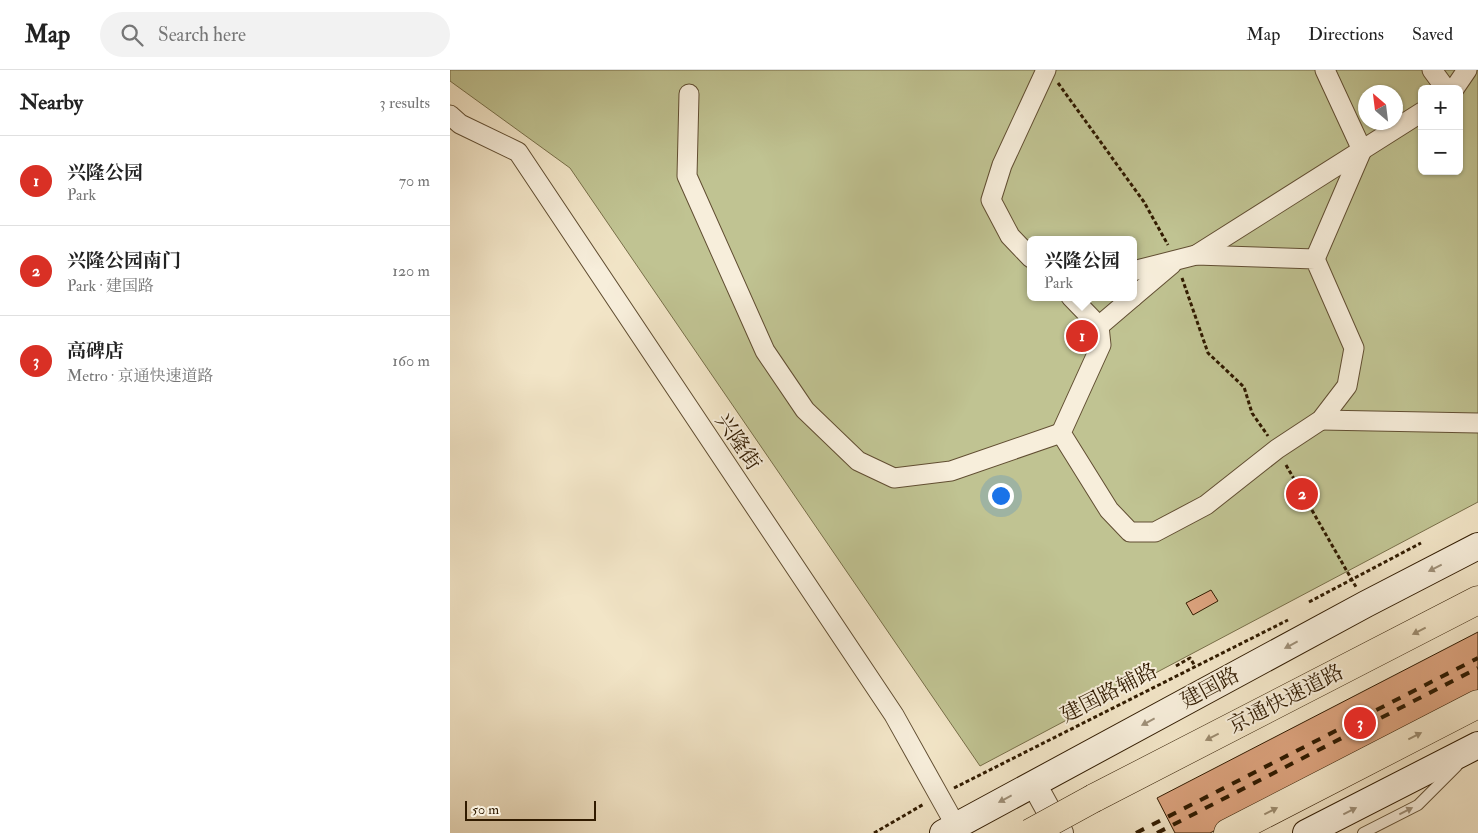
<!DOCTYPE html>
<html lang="en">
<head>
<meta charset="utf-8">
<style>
  :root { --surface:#fff; --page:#f2f2f2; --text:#222; --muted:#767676; --line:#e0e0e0; --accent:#d93025 }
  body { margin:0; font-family:"IM FELL Double Pica","Noto Serif SC",serif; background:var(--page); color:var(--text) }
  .controls { position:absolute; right:15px; top:15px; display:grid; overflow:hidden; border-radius:8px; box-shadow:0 1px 4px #0004 }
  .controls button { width:45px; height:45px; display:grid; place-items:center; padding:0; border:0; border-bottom:1px solid var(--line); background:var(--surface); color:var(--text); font:25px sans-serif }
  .compass { position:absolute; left:908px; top:15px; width:45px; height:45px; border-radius:50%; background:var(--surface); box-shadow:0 1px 4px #0004; rotate:332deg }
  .scale { position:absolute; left:15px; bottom:12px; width:131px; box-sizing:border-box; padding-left:5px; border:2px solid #311b00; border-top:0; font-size:14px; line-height:18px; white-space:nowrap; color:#311b00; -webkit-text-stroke:4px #f7eedb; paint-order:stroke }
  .you { position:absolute; left:550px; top:425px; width:18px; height:18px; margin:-12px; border:4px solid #fff; border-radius:50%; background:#1a73e8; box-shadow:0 0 0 8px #1a73e833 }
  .badge { display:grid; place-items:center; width:32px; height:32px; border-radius:50%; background:var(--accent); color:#fff; font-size:16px; font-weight:700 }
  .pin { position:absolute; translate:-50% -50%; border:2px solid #fff; box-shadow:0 1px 5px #0006 }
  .popup { position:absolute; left:577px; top:166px; width:110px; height:65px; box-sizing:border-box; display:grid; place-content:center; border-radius:8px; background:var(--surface); filter:drop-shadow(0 1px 4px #0005); font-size:16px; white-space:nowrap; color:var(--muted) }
  .popup b { font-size:19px; color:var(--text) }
  .popup::after { content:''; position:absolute; left:50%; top:100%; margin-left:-10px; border:10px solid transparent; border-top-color:var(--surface) }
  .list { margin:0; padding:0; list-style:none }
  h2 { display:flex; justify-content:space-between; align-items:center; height:65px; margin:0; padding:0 20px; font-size:21px }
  h2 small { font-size:16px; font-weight:400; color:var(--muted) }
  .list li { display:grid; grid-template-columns:32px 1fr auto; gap:15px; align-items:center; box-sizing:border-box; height:90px; padding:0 20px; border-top:1px solid var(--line) }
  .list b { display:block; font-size:19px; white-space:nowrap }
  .list p { margin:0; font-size:16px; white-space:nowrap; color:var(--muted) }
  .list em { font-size:16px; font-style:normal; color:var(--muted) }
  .icon { flex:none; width:28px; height:28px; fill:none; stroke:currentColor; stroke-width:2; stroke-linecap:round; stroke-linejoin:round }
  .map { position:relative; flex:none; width:1028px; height:763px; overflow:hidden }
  header { display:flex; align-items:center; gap:30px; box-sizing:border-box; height:70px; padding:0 25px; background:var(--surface); border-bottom:1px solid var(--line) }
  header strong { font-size:24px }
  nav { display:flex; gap:28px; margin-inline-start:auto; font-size:18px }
  .search { width:350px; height:45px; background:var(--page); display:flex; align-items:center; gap:12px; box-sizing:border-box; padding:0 18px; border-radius:28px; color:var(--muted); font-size:19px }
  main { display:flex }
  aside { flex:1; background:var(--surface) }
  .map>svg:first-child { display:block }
  .green { fill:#c0c392; stroke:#786f49; fill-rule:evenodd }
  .building { fill:#dba27d; stroke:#311b00 }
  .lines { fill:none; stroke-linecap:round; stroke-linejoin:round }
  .service-casing { stroke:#614e32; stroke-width:12 }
  .minor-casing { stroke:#614e32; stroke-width:21 }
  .tertiary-casing { stroke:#614e32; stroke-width:26 }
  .secondary-casing { stroke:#311b00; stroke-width:28 }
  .motorway-casing { stroke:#311b00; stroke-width:29 }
  .path { stroke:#311b00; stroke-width:3; stroke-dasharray:4 2.5; stroke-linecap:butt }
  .service { stroke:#f7eedb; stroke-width:10 }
  .minor { stroke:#f7eedb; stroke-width:19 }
  .tertiary { stroke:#f7eedb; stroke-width:24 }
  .secondary { stroke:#f7eedb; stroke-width:26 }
  .motorway { stroke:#f2e5c7; stroke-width:28 }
  .rail { stroke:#311b00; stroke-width:4; stroke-dasharray:9 9; stroke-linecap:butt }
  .motorway-bridge-casing { stroke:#311b00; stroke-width:29; stroke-linecap:butt }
  .motorway-bridge { stroke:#f2e5c7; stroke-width:28 }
  .oneway { fill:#9e8f78 }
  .oneway2 { fill:#9b8a6d }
  .labels { text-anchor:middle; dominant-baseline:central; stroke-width:4; stroke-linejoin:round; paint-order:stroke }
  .street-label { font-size:21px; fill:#311b00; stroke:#f7eedb }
</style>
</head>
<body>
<header>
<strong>Map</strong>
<div class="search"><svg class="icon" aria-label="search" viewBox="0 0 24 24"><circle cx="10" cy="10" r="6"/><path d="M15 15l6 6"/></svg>Search here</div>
<nav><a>Map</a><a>Directions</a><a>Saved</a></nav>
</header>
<main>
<aside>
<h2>Nearby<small>3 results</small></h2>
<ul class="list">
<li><span class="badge">1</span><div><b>兴隆公园</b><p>Park</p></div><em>70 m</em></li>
<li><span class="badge">2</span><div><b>兴隆公园南门</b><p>Park · 建国路</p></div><em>120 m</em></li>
<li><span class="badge">3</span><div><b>高碑店</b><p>Metro · 京通快速道路</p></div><em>160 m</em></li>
</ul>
</aside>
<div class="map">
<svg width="1028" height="763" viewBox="0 0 1028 763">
  <rect width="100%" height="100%" fill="#f2e5c7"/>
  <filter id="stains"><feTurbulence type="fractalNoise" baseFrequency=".004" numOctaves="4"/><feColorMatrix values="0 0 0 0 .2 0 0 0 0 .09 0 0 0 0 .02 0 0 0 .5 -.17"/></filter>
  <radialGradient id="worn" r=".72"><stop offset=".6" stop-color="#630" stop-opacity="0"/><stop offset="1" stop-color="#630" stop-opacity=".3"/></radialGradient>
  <path class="green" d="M0,0H1028V432L530,696L120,98L0,11ZM972,19H1009V101H972ZM916,22H946V52H916ZM581,170H683V227H581Z"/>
  <g class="building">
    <path d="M761,520L768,531L743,545L736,533Z"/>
    <path d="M1028,562V625L760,763H725L707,728Z"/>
  </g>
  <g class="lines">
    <g class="service-casing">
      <path id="service" d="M913,763L968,735L1007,696"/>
    </g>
    <g class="minor-casing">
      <g id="minor">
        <path d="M982,0L996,19"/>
        <path d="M1004,19L1017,0"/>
        <path d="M239,24L237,106L315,281L355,340L408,391L444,408L501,401L611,363"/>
        <path d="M0,45L10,54L68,82L444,645L506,756"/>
        <path d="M746,185L972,42"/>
        <path d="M581,188L560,166L541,130L552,95L596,0"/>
        <path d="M865,189L912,80L875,0"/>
        <path d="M621,227L649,256L651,275L611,363L659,440L680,462H705L756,435L827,379L871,350L897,316L904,278L865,189L746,185L683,201"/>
        <path d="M683,227L722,194"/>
        <path d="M649,256L683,227"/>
        <path d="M871,350L1028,353"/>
      </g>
    </g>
    <g class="tertiary-casing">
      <path id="tertiary" d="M584,714L611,763"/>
    </g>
    <g class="secondary-casing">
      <g id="secondary">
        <path d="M493,763L916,534L1028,476"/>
        <path d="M856,763L1028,675"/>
      </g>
    </g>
    <g class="motorway-casing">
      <g id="motorway">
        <path d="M644,728L1028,530"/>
        <path d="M778,763L1028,634"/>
      </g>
    </g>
    <g class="path">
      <path d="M608,13L694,132L718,175"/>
      <path d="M732,208L758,283L794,317L802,343L818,366"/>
      <path d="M836,395L906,517"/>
      <path d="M859,532L971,473"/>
      <path d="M726,596L740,588L745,596"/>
      <path d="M504,718L838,550"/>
      <path d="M424,763L474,734"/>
    </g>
    <use href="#service" class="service"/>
    <use href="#minor" class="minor"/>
    <use href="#tertiary" class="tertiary"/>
    <use href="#secondary" class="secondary"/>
    <use href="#motorway" class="motorway"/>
    <g class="rail">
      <path d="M686,763L1028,588"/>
      <path d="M707,763L1028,598"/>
    </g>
    <g class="motorway-bridge-casing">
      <path id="motorway-bridge" d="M580,763L644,728"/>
    </g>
    <use href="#motorway-bridge" class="motorway-bridge"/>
  </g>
  <defs><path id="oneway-solid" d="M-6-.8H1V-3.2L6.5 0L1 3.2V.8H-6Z" transform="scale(1.25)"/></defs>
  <g class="oneway">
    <use href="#oneway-solid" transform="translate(985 498) rotate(153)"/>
    <use href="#oneway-solid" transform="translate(841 575) rotate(152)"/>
    <use href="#oneway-solid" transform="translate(698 652) rotate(152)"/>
    <use href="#oneway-solid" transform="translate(555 729) rotate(152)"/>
    <use href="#oneway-solid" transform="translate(900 741) rotate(-27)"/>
    <use href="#oneway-solid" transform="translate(956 741) rotate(-27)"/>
  </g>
  <g class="oneway2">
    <use href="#oneway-solid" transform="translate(969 561) rotate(153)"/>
    <use href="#oneway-solid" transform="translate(965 666) rotate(-27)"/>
    <use href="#oneway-solid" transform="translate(762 667) rotate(153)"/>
    <use href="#oneway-solid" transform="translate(821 741) rotate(-27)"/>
  </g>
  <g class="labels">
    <g class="street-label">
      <text transform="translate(288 372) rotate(56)">兴隆街</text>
      <text transform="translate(760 618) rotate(-28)">建国路</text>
      <text transform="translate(659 623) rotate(-27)">建国路辅路</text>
      <text transform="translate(836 629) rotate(-27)">京通快速道路</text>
    </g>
  </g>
  <rect width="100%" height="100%" filter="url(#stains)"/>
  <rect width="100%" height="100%" fill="url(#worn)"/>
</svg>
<div class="controls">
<button>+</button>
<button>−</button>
</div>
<svg class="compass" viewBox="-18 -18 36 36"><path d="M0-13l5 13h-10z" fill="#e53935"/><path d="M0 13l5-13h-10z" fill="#767676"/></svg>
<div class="scale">50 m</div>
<div class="you"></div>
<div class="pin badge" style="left:632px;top:266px">1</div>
<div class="popup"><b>兴隆公园</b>Park</div>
<div class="pin badge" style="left:852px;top:424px">2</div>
<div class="pin badge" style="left:910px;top:653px">3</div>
</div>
</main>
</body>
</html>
